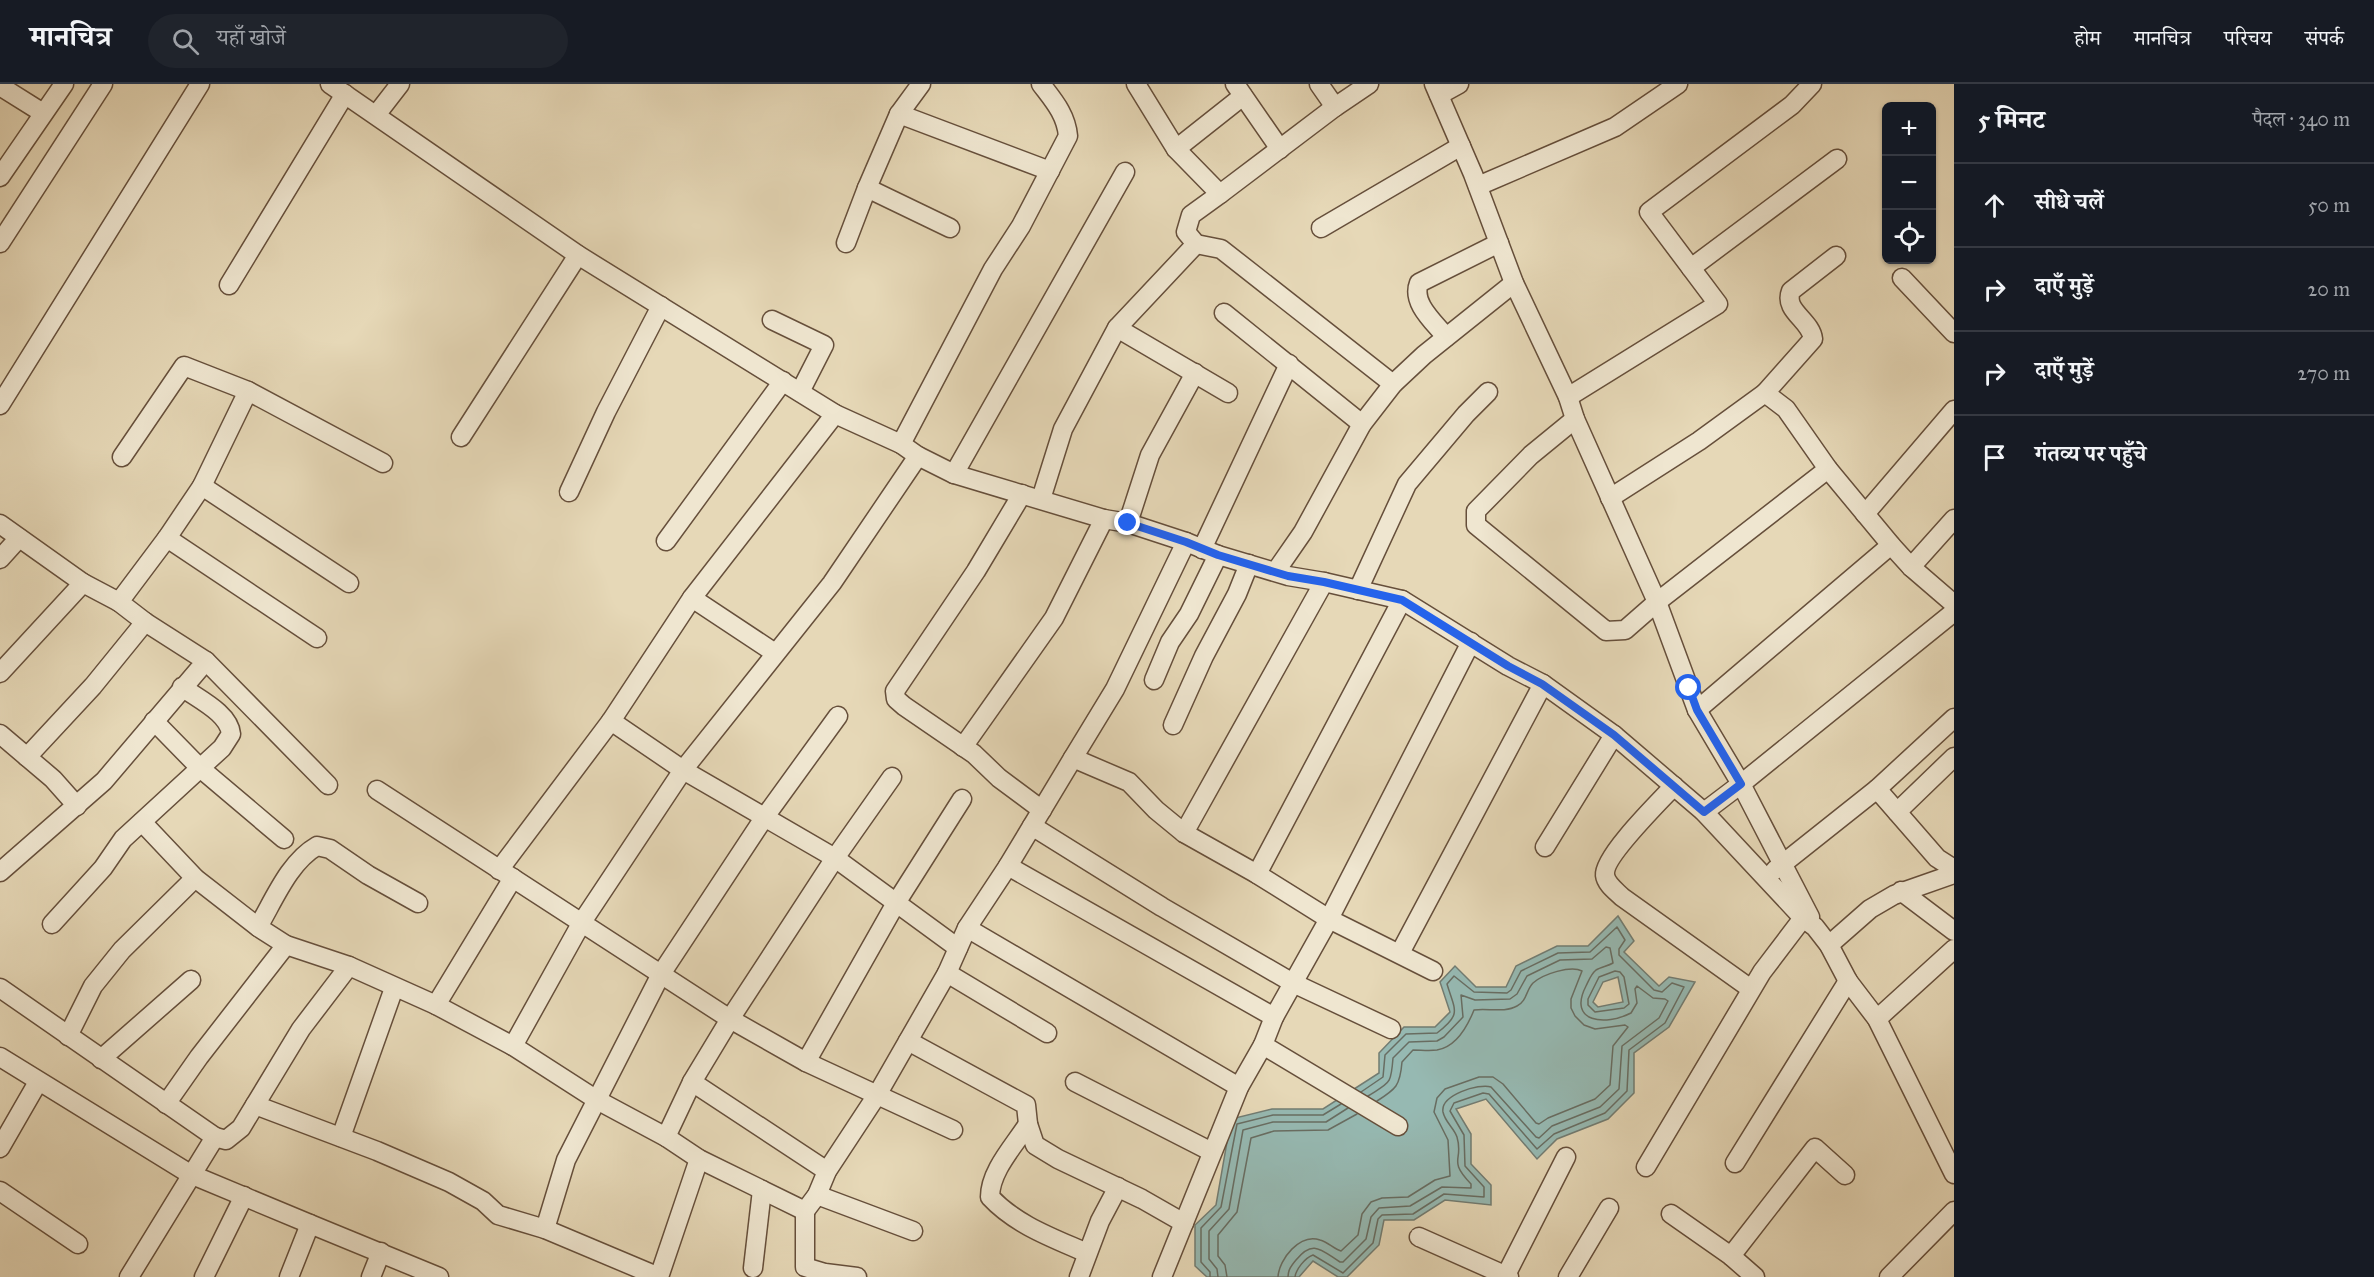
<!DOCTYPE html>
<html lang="hi">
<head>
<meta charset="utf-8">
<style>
  :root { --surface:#171b24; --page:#20242c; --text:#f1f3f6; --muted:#9ea1a6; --line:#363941 }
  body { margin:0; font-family:"IM FELL Great Primer","Noto Serif Devanagari",serif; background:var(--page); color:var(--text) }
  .controls { position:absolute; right:18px; top:18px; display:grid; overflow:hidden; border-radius:9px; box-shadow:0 2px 4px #0004 }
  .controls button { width:54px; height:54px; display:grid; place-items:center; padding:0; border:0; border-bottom:2px solid var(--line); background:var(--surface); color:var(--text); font:30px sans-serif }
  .stop { position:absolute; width:18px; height:18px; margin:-14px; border:4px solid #2563eb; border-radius:50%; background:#fff }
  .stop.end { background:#2563eb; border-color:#fff; box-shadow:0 2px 6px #0008 }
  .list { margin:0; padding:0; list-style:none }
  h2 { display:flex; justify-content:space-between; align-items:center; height:78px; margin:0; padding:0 24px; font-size:26px }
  h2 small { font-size:20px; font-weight:400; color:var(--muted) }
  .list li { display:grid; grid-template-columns:39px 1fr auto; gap:18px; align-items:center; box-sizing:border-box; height:84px; padding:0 24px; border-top:2px solid var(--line) }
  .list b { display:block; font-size:22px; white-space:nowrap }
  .list em { font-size:20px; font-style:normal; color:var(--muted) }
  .icon { flex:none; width:33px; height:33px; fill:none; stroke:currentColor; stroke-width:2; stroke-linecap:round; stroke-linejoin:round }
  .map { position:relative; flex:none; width:1954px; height:1193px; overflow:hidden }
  header { display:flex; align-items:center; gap:36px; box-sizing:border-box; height:84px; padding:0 30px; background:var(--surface); border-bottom:2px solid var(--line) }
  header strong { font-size:28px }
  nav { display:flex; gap:33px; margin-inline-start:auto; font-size:21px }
  .search { width:420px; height:54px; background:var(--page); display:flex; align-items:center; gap:15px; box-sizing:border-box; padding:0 21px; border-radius:33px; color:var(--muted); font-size:22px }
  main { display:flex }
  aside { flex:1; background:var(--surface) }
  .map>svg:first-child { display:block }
  .water { fill:#96b9b2; stroke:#727c72; stroke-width:1.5; fill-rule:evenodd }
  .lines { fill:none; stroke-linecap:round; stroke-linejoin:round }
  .shore { stroke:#686d62; stroke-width:1.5 }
  .minor-casing { stroke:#664f3b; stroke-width:21 }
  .minor { stroke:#efe6d0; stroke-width:18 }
  .route { stroke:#2563eb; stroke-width:8 }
</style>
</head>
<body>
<header>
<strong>मानचित्र</strong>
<div class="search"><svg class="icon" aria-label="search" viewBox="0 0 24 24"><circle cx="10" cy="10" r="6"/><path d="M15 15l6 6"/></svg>यहाँ खोजें</div>
<nav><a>होम</a><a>मानचित्र</a><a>परिचय</a><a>संपर्क</a></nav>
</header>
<main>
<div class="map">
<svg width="1954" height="1193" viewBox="0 0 1954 1193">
  <rect width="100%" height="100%" fill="#e6d8b7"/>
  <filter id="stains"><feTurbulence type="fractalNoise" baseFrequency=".00333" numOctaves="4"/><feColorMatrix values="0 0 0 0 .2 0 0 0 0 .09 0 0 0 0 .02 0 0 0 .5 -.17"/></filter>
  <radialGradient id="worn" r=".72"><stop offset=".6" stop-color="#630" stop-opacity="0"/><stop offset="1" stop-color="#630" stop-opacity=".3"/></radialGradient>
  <path class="water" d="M1618,832L1634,857L1624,868L1659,902L1669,893L1695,898L1669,943L1634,969V1009L1608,1035L1557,1055L1537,1075L1486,1015L1456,1025L1471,1050V1080L1491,1101V1121L1445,1116L1414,1136H1384L1379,1161L1347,1193H1338L1313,1177L1299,1193H1207L1195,1182V1141L1216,1121L1231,1035L1272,1025H1323L1379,989V969L1404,943H1435L1450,928L1440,898L1455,882L1476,903H1506L1516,882L1557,862H1588ZM1618,893L1623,918L1598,923L1593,918L1603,898Z"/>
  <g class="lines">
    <g class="shore">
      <path d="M1615,887L1620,888L1624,893L1629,920L1624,924L1595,928L1588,921V915L1599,893Z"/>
      <path d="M1210,1193V1188L1201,1178V1144L1221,1123L1237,1040L1273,1031H1323L1341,1020"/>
      <path d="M1218,1193L1217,1185L1209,1175V1147L1229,1125L1243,1046L1273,1038H1326L1348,1024"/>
      <path d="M1227,1193L1225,1181L1218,1172V1151L1237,1128L1251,1054L1274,1047L1328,1046L1357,1030"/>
      <path d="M1278,1193C1279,1175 1300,1149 1320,1156C1328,1158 1334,1165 1341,1167L1358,1151L1362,1130L1371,1118L1382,1114L1408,1113L1435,1096L1450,1092L1448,1056L1434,1028L1437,1014L1445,1005L1479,993H1493L1503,1000L1536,1039L1539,1040L1548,1034L1595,1015L1610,1001L1613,962L1628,943L1625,941L1595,945L1584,941L1575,932L1571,924V915L1582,887C1571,881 1543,890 1533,899C1526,906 1527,917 1517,922C1505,929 1487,924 1474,926C1468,941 1456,963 1437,966C1429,967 1421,966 1413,966L1402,978C1400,1002 1396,1005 1377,1017"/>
      <path d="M1288,1193C1288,1186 1291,1182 1296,1176C1313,1155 1321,1166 1340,1178H1343L1366,1155L1371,1133L1379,1124L1410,1122L1442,1103L1471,1104V1100C1447,1075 1464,1077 1457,1053C1454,1044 1445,1038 1443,1028C1440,1011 1479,999 1491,1003L1536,1053L1539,1054L1552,1042L1600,1023L1619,1005L1622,962L1659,934L1668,917L1665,915L1653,914L1637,902L1635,905L1637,919L1631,929C1606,942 1567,939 1586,902C1589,896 1591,890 1596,886C1601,883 1608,882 1613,879L1610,864L1606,863L1592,875L1560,876L1527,892L1517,910L1510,915L1475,916L1461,911L1463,933L1444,953L1437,957L1409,958L1393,974C1391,1001 1390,998 1368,1012"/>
      <path d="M1295,1193C1296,1185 1305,1174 1313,1171L1343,1189L1373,1159L1378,1135L1382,1131L1413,1130L1444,1110L1484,1113V1103L1465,1082L1464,1051L1450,1027L1454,1019L1483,1009L1489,1010L1537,1065L1554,1050L1605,1029L1627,1007L1629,966L1665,939L1684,903L1672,899L1662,908L1654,906L1619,871V865L1625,856L1617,843L1590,868L1558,869L1521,887L1511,906L1507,909L1474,908L1454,892L1447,900C1455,927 1462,930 1437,949L1406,950L1385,971L1383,993L1361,1008"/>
    </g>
    <g class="minor-casing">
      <g id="minor">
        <path d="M330,0L578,171L835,330L901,360L918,372L954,390L1104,435L1128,439L1186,458L1218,471L1288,492L1324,498L1402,516L1508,582L1543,600L1614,651L1704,728L1803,834L1815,843L1829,861L1848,897L1877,935L1954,1090"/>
        <path d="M921,0L899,30L867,104L950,144"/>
        <path d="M1136,0L1176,65L1220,110L1335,23L1369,0"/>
        <path d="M1235,0L1280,65"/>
        <path d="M1319,0L1335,23"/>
        <path d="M1434,0L1473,90L1514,199L1568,313L1575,335L1657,518L1697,626L1741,700L1810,833"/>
        <path d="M0,2L43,29"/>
        <path d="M1439,11L1459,0"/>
        <path d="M899,30L1050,87"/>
        <path d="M376,31L400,0"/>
        <path d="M1176,65L1243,12"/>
        <path d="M0,93L64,0"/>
        <path d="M1478,102L1615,43L1678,0"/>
        <path d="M1220,110L1191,131L1186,148L1196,160L1221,165L1393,300"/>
        <path d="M1321,144L1461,62"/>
        <path d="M0,159L103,0"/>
        <path d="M846,159L867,104"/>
        <path d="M1691,184L1837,75"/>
        <path d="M1902,194L1954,249"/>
        <path d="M229,201L345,10"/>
        <path d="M1224,229L1362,340"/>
        <path d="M772,236L824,261L800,308"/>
        <path d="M1117,244L1228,309"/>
        <path d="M1446,253C1434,238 1411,219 1419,199L1499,159"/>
        <path d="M1765,309L1813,255C1811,236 1783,227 1791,207L1836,172"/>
        <path d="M1568,313L1718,220L1649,128L1792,21L1812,0"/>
        <path d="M0,321L200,0"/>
        <path d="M1575,335L1531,371L1476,427V441L1606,547L1625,546L1657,518L1828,385"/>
        <path d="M461,353L578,171"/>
        <path d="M901,360L993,185L1021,142L1068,52C1066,30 1053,16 1041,0"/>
        <path d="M122,373L184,282L248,307L383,379"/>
        <path d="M954,390L1125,88"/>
        <path d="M202,402L349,499"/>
        <path d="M569,408L606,328L661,222"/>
        <path d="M1022,410L976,487L895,607L896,615L904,622L974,670L999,694L1042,726"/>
        <path d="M1610,414L1699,357L1765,309L1786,325L1828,385L1891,461L1911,483L1954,520"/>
        <path d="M1041,415L1063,345L1117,244L1196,160"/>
        <path d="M1865,430L1954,326"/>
        <path d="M1128,439L1150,371L1195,289"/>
        <path d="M0,440L83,499L119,518"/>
        <path d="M167,454L317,554"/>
        <path d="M666,457L783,297"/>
        <path d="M1202,465L1289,280"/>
        <path d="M0,475L19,454"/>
        <path d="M1911,483L1954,435"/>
        <path d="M1276,487L1303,448L1362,340L1393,300L1424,271L1514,199"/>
        <path d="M1358,506L1407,400L1466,330L1488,308"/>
        <path d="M692,514L775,569"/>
        <path d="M206,577L328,701"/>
        <path d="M0,589L83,499"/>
        <path d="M1154,596L1170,558L1189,530L1218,471"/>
        <path d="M1697,626L1891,461"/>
        <path d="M154,637L200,684L284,755"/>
        <path d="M611,637L683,686L835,774L958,864"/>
        <path d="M1173,641L1204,572L1237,510L1249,480"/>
        <path d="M0,650L53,695L77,722"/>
        <path d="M963,663L1054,534L1104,435"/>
        <path d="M27,673L93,602L145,538"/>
        <path d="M1073,674L1115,605L1186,458"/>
        <path d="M1674,702C1660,717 1603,773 1605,791C1606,800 1616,807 1622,813L1751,905"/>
        <path d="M1877,705L1937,774L1954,785"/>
        <path d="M377,706L730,935L806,978L953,1046"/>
        <path d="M1704,728L1741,700L1954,528"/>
        <path d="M1897,728L1954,673"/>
        <path d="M142,738L195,794L258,843L286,861L349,882L436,921L513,962L597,1016L666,1053L699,1075L805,1127L817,1111L827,1087L877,1011L947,889L967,844L1008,782L1073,674L1129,698L1156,726L1184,749L1257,790L1329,835L1433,887"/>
        <path d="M1032,742L1162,823L1293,899L1391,945"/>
        <path d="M1184,749L1324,498"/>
        <path d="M1545,763L1614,651"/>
        <path d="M1008,782L1274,933"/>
        <path d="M499,786L611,637L692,514L835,330"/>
        <path d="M1775,786L1877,705L1954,634"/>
        <path d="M0,788L104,697L206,577L145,538L119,518L167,454L202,402L248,307"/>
        <path d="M1257,790L1402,516"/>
        <path d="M1901,807L1954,847"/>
        <path d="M52,840L103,784L123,755L222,664L231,650C229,629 198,615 182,603"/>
        <path d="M258,843C274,816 289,778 317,762L330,765L368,791L418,819"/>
        <path d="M967,844L1239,1003"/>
        <path d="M1829,861L1870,825L1894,811L1954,790"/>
        <path d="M1400,869L1543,600"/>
        <path d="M947,889L1047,949"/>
        <path d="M0,904L215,1053"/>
        <path d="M436,921L513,794"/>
        <path d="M1877,935L1954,865"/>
        <path d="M68,952L93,902L122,866L195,794"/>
        <path d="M908,957L1026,1021L1028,1040L1035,1061L1058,1075L1142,1115L1184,1139"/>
        <path d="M1263,961L1398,1042"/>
        <path d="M513,962L582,838L683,686L832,499L918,372"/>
        <path d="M0,973L190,1090L310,1140"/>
        <path d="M101,975L191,896"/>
        <path d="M806,978L896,819L962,715"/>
        <path d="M692,998L827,1087"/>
        <path d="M1075,998L1212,1068"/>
        <path d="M166,1020L199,973L286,861"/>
        <path d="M255,1021L377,1067L449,1098L483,1117L498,1131L545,1145L659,1193L699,1075"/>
        <path d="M1028,1040C1014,1062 990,1087 990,1113C1016,1141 1053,1154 1087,1169"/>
        <path d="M341,1053L394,904"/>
        <path d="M666,1053L692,998L730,935L835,774L892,693"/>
        <path d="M0,1064L38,998"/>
        <path d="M1735,1079L1848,897"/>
        <path d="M1646,1083L1762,888L1803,834"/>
        <path d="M0,1107L78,1160"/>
        <path d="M817,1111L913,1147"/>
        <path d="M805,1127V1183L825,1189L857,1193"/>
        <path d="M1671,1130L1731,1172L1755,1193"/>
        <path d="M545,1145L566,1076L661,890L764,734L838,632"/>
        <path d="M1419,1153L1509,1193"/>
        <path d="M1731,1172L1815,1064L1845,1091"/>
        <path d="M753,1184L762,1106"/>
        <path d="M1506,1191L1566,1073"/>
        <path d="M129,1193L215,1053L226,1056L241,1044L301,945L349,882"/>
        <path d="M204,1193L244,1112"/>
        <path d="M289,1193L310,1140L439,1193"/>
        <path d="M371,1193L381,1168"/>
        <path d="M1079,1193L1100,1137L1118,1103"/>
        <path d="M1162,1193L1239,1003L1263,961L1274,933L1329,835L1471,558"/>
        <path d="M1568,1193L1609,1124"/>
        <path d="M1889,1193L1954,1127"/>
      </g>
    </g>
    <use href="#minor" class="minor"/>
  </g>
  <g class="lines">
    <path class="route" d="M1128,439L1186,458L1218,471L1288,492L1324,498L1402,516L1508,582L1542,600L1614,651L1704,728L1741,700L1697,626L1689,604"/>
  </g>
  <rect width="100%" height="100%" filter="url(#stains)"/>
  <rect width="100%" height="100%" fill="url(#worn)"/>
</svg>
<div class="controls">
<button>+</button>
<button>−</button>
<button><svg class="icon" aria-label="locate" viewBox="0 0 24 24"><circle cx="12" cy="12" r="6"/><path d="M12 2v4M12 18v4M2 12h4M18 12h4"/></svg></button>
</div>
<div class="stop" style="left:1689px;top:604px"></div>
<div class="stop end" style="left:1128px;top:439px"></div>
</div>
<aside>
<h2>5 मिनट<small>पैदल · 340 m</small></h2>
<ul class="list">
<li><svg class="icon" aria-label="ahead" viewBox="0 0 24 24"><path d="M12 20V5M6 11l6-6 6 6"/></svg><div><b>सीधे चलें</b></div><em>50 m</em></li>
<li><svg class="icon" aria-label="right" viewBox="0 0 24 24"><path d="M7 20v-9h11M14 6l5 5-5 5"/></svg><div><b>दाएँ मुड़ें</b></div><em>20 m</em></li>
<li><svg class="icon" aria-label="right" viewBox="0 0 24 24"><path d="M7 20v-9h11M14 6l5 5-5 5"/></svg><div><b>दाएँ मुड़ें</b></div><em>270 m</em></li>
<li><svg class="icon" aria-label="arrive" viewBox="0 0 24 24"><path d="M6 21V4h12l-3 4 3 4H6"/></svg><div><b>गंतव्य पर पहुँचे</b></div></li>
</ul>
</aside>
</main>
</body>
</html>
